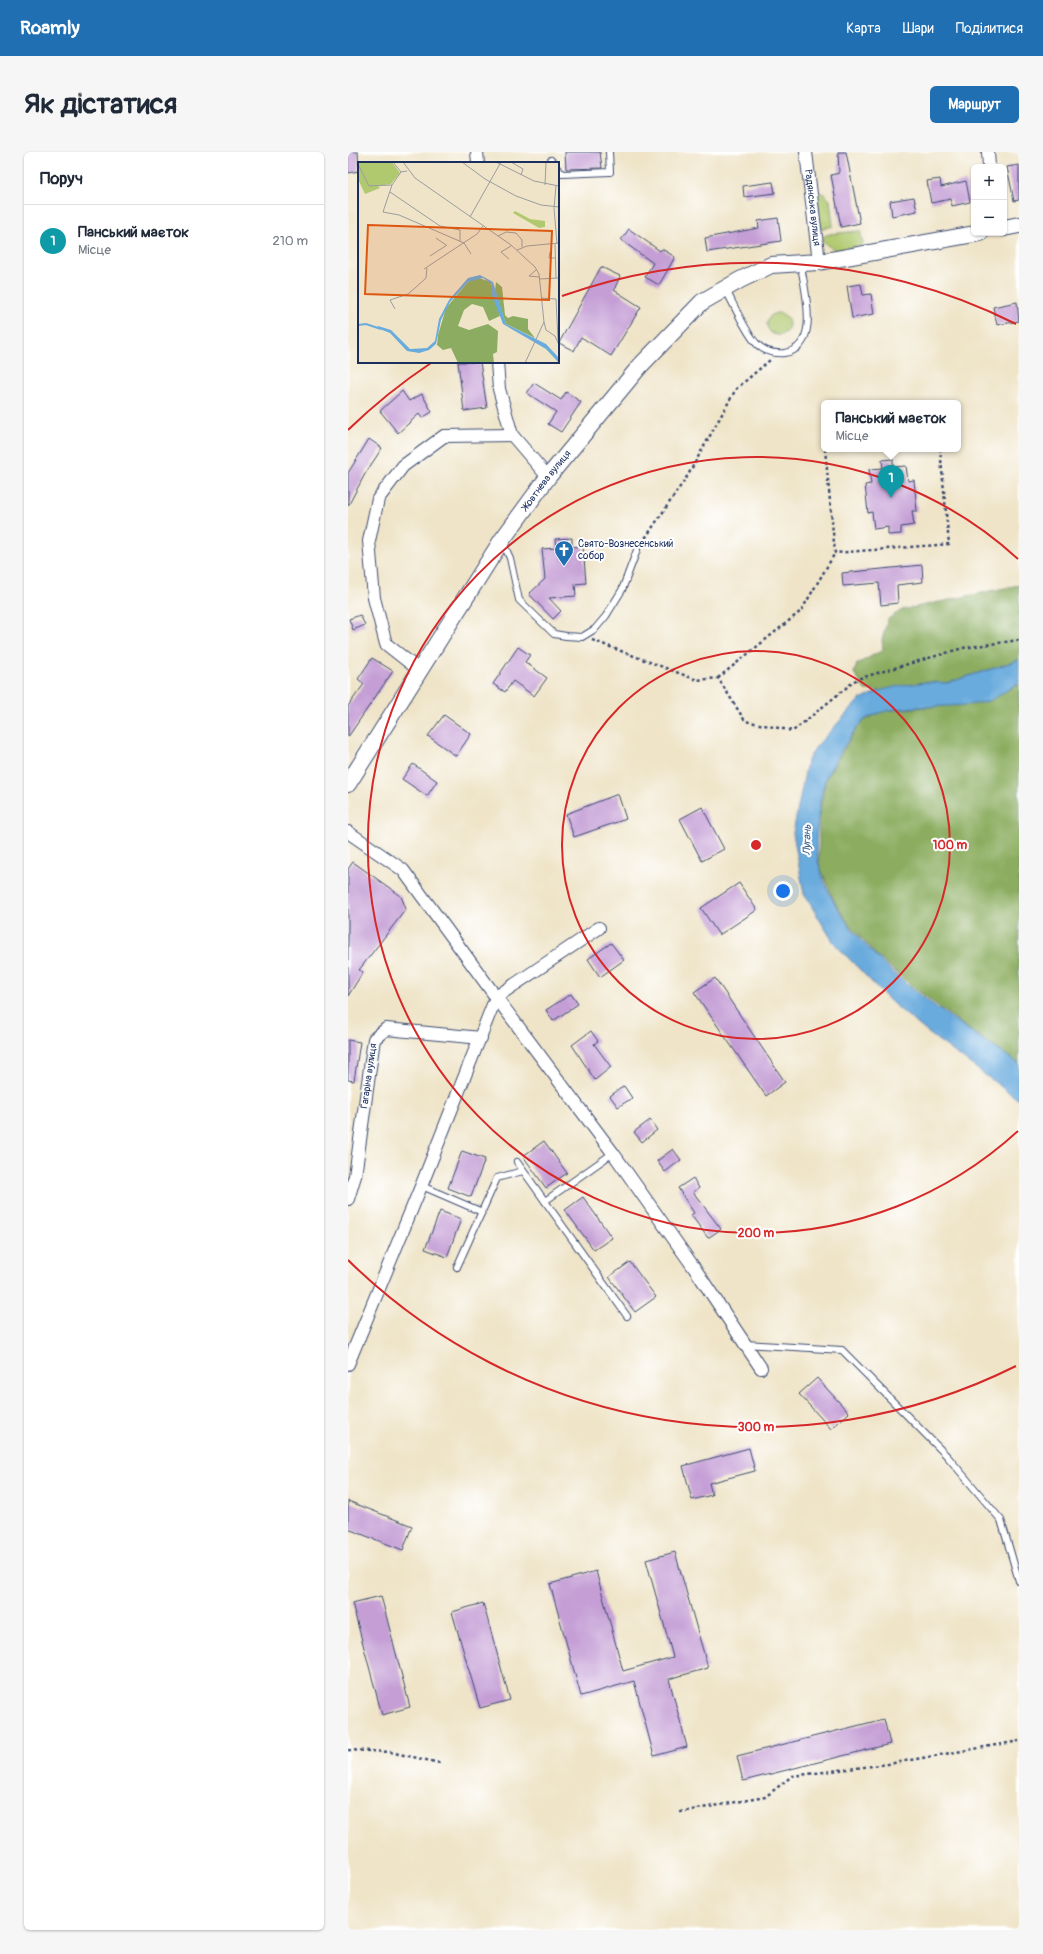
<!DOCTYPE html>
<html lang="uk">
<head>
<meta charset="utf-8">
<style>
  :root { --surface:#fff; --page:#f6f6f7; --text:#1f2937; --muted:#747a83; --line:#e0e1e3; --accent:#1f6fb2 }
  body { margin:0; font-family:Pangolin,sans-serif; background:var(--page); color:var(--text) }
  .controls { position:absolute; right:12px; top:12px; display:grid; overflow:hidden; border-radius:6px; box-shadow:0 1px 3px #0004 }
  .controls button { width:36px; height:36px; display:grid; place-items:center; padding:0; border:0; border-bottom:1px solid var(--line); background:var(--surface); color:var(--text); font:20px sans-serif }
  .you { position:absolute; left:435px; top:739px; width:14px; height:14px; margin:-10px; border:3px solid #fff; border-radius:50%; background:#1a73e8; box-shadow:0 0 0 6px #1a73e833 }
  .badge { display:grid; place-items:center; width:26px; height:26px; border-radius:50%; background:var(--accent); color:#fff; font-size:13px; font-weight:700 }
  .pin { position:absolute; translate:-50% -33px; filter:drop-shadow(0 1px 2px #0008) }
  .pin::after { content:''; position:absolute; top:21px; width:14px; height:12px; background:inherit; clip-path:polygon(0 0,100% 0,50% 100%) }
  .popup { position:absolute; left:473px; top:248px; width:140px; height:52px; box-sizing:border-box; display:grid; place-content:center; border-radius:6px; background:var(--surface); filter:drop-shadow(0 1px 3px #0005); font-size:13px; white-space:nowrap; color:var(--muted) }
  .popup b { font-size:15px; color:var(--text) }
  .popup::after { content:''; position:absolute; left:50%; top:100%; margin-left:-8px; border:8px solid transparent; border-top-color:var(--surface) }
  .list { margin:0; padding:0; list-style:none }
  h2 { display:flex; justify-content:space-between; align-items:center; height:52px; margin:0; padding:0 16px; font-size:17px }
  h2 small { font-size:13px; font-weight:400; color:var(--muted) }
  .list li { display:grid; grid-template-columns:26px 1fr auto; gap:12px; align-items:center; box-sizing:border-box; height:72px; padding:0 16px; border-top:1px solid var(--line) }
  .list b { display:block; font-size:15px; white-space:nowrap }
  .list p { margin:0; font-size:13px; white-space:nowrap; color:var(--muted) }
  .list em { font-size:13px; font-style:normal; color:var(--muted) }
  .map { position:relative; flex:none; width:671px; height:1778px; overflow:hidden; border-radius:6px }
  header { display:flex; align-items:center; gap:24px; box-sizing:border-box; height:56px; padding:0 20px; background:var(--accent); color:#fff }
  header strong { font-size:19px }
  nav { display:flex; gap:22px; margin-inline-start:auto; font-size:14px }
  .intro { display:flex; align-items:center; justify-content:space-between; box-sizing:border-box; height:96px; padding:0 24px }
  h1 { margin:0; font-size:28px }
  .button { padding:10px 18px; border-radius:6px; background:var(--accent); color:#fff; font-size:14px; font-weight:700 }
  main { display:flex; gap:24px; padding:0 24px }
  aside { flex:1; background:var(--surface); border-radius:6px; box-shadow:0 1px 3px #0004 }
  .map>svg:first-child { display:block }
  .green { fill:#b0c96e; stroke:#667c66 }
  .forest { fill:#8cad61; stroke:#546e60 }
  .water { fill:#69abdd; stroke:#426d9e }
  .building { fill:#c49ed5 }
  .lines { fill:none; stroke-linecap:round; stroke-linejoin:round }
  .service-casing { stroke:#3b4a6e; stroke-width:8 }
  .minor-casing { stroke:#3b4a6e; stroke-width:14 }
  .tertiary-casing { stroke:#3b4a6e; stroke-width:18 }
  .path { stroke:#3b4a6e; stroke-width:2.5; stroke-dasharray:3 3; stroke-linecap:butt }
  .service { stroke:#fff; stroke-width:6 }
  .minor { stroke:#fff; stroke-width:12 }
  .tertiary { stroke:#fff; stroke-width:16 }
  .ring { fill:none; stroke:#d62828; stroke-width:2 }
  .labels { text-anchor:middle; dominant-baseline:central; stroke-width:4; stroke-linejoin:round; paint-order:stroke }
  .street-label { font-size:10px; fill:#1b2f5e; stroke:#fff }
  .poi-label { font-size:10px; fill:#1b2f5e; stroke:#fff; text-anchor:start }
  .water-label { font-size:11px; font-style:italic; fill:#365a8a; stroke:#fff }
  .inset-river { fill:none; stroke:#69abdd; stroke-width:2 }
  .inset-road { fill:none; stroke:#9a9c9e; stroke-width:1 }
  .view { fill:#de5710; fill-opacity:0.15; stroke:#de5710; stroke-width:2 }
  .inset-edge { fill:none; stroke:#1b2f5e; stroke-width:2 }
  .centre { fill:#d62828; stroke:#fff; stroke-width:2 }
  .ring-label { font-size:12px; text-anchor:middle; font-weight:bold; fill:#d62828; stroke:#fff; stroke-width:4; stroke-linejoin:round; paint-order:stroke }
</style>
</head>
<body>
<header>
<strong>Roamly</strong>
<nav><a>Карта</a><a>Шари</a><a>Поділитися</a></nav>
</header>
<div class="intro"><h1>Як дістатися</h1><a class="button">Маршрут</a></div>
<main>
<aside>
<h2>Поруч<small></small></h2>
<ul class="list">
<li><span class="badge" style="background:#0f9aa8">1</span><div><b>Панський маєток</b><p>Місце</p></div><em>210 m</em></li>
</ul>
</aside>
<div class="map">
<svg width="671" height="1778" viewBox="0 0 671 1778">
  <rect width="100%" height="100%" fill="#fff"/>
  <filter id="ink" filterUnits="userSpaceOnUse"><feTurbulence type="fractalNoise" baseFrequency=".025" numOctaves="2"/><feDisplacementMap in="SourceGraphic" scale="8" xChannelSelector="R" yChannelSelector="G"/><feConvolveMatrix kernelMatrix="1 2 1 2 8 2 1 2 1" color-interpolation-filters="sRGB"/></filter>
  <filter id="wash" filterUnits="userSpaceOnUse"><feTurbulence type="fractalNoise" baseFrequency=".012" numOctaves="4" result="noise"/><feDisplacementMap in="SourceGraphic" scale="16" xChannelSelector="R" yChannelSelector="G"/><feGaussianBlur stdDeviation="0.9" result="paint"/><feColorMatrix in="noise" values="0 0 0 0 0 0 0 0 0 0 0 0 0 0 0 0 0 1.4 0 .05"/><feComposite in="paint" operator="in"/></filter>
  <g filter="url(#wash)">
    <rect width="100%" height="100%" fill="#efe4c8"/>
    <g class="green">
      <path d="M469,41H475L482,48L485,74L473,77Z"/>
      <path d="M512,79L515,91L513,94L487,98L479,93L474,88L476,84L482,82Z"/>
      <circle cx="430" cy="172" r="11"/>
    </g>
    <g class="forest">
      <path d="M671,433V508L599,531L578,530L532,539L517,538L506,521L509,512L535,498L534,488L540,467L554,458Z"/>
      <path d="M671,532V912L619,876L566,836L528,803L501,772L486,749L471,712V662L478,626L512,571L534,559L637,550Z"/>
    </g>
    <path class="water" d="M671,508V531C660,536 649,547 637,550C604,559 537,547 512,572C506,577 481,618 478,626C474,636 472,648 471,659C469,675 467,691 470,708C488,797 601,864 671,912V948L579,880L543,850L486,791L456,742L445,681L459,610L467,596L512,547L534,538L551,534L578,530L599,531Z"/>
    <g id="blocks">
      <g class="building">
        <path d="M0,0H10L11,19L0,21Z"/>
        <path d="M217,0H252L254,16L218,17Z"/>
        <path d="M490,0H498L512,71L493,75L483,23L491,21Z"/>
        <path d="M671,13V48L666,49L659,15Z"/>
        <path d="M592,27L593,35L618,29L622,50L604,54L603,47L583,51L579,29Z"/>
        <path d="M425,30L427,41L396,45L395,34Z"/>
        <path d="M566,45L569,59L544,64L542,49Z"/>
        <path d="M430,66L433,89L359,100L357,86L411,76L410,69Z"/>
        <path d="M281,77L312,99L314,97L327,105L311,133L297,125L305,111L273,88Z"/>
        <path d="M253,115L272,124L266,138L293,155L263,204L233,185L226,199L211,191Z"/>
        <path d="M513,132L515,143L523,142L526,162L504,166L499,134Z"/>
        <path d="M669,150L671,169L649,173L645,155Z"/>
        <path d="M110,210H132L139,256L116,259Z"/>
        <path d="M186,231L213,248L218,240L233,250L213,280L200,272L208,260L179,241Z"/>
        <path d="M54,239L61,249L74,242L84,260L74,266L71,262L50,281L32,259Z"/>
        <path d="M21,287L34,296L17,322L0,354V321Z"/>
        <path d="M545,307V315L558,314L560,329L566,328L569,359H564L566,373L553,375V382L540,383V375L526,377L524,360L520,361L517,333L523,332L521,317L535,316L534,308Z"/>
        <path d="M224,386V395L235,394L238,431L227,432L228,444L201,446L213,459L205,467L181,442L197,427L194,397L208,396L207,387Z"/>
        <path d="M574,413L575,430L549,433L550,451L533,453L531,431L495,434L494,421Z"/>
        <path d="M12,463L17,473L5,478L1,467Z"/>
        <path d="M170,495L182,503L177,510L199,526L186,544L165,529L157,540L145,532Z"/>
        <path d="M24,506L45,519L0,585V554L16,532L10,527Z"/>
        <path d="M96,563L123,582L108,604L80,584Z"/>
        <path d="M65,612L89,629L79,644L54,627Z"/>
        <path d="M270,642L278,667L226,685L218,662Z"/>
        <path d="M354,655L376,697L354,709L332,667Z"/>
        <path d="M5,710L53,744L58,757L11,818L15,820L0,844V717Z"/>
        <path d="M391,731L409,758L371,783L353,756Z"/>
        <path d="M263,791L276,808L252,825L240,807Z"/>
        <path d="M367,826L437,930L418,944L346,840Z"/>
        <path d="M223,842L230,852L205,869L198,858Z"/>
        <path d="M243,879L250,889L246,892L263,915L247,928L224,893Z"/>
        <path d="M0,888L12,890L6,929L0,928Z"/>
        <path d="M276,934L284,946L270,955L262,944Z"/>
        <path d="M302,968L309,978L294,990L286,980Z"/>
        <path d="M196,989L219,1021L198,1036L175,1004Z"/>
        <path d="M325,997L333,1008L317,1020L309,1009Z"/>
        <path d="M114,999L137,1007L123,1045L100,1036Z"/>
        <path d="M345,1026L351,1036L345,1040L373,1077L360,1086L343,1063L346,1061L330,1036Z"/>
        <path d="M235,1045L264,1086L246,1098L217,1058Z"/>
        <path d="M92,1059L113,1067L99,1105L77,1097Z"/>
        <path d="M282,1110L308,1145L287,1160L261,1125Z"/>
        <path d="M469,1226L501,1261L483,1277L451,1242Z"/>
        <path d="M401,1296L407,1319L361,1331L364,1343L344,1348L335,1314Z"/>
        <path d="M0,1349L64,1374L55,1398L0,1377Z"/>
        <path d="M327,1400L360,1516L321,1527L339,1595L306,1604L286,1529L233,1544L202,1432L248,1419L275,1519L325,1505L298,1408Z"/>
        <path d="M33,1444L62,1555L34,1563L4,1451Z"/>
        <path d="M135,1451L162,1548L132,1556L104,1460Z"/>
        <path d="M536,1567L542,1592L395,1629L389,1604Z"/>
      </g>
    </g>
  </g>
  <g filter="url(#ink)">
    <use href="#blocks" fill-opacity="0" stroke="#3b4a6e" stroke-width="1"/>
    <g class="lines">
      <g class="service-casing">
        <g id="service">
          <path d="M203,8L206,11"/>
          <path d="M210,17L214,22L262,20L261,0"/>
          <path d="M378,138C386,153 397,179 408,191C415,199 426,202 436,201C474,196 456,137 453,113"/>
          <path d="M155,391L162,406L171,448L206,482L218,484L234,485L247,477L258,464L274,438L289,398"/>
          <path d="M169,1010L279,1164"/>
          <path d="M74,1034L134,1060"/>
          <path d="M197,1049L265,1001"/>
          <path d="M109,1115L149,1026L175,1019"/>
          <path d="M397,1192L494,1198L599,1304L653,1368L671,1429"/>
        </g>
      </g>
      <g class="minor-casing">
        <g id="minor">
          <path d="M129,0L130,11"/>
          <path id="s1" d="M458,0L471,110"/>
          <path d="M640,0L641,15"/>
          <path d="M149,210L151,237L164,283L200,325"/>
          <path d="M71,518L38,492L26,446L21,389L30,347L55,314L96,284L164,283"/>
          <path d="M0,680L55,718L148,845L265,1001L347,1117L413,1216"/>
          <path id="s2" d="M0,1047L7,1024L26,887L38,877L133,886"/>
          <path d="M0,1212L74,1032L148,845L251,776"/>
        </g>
      </g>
      <g class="tertiary-casing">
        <g id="tertiary">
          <path d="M656,76L671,73"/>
          <path id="s3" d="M0,632L154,388L200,325L292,214L354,150L392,128L423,113L471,110L632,81"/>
        </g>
      </g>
      <g class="path">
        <path d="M477,297L487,401L601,392L592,297"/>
        <path d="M294,391L340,323L388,237L422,208"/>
        <path d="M244,488L349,528L370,526L397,569L445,579L509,527L615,496L671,488"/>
        <path d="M370,526L453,459L487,401"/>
        <path d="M0,1598L42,1600L92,1611"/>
        <path d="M332,1660L417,1645L444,1624L540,1612L671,1589"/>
      </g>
      <use href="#service" class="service"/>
      <use href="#minor" class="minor"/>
      <use href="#tertiary" class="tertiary"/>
    </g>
  </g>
  <g class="ring">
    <circle cx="408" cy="693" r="194"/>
    <path d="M670 979A388 388 0 1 1 670 407"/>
    <path d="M668 1214A582 582 0 0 1 0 1108M0 278A582 582 0 0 1 83 211M214 144A582 582 0 0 1 668 172"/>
  </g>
  <defs>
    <g id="church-pin" transform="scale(1)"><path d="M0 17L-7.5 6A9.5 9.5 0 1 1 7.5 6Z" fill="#1f6fb2" stroke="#fff"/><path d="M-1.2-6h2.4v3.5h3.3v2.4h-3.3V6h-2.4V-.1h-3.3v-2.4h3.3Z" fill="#fff"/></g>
  </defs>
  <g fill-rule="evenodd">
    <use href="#church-pin" x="216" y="398"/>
  </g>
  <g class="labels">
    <g class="street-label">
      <text stroke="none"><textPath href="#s1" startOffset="56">Радянська вулиця</textPath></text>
      <text stroke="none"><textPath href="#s3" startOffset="363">Жовтнева вулиця</textPath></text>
      <text stroke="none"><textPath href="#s2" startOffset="125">Гагаріна вулиця</textPath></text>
    </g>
    <g class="poi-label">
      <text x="230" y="392">Свято-Вознесенський<tspan x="230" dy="12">собор</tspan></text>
    </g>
    <g class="water-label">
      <text transform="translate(459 688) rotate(-89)">Лугань</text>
    </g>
  </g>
  <g transform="translate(10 10)">
    <rect width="201" height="201" fill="#efe4c8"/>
    <path d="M0,0H34L42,11L33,22L20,24L22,26L7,32L0,17ZM157,49L172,57L187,59V65L181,66L155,51Z" fill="#b0c96e"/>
    <path d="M118,115L133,120L142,154L131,159L125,145L114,142L106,148L100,164L111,168L130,162L140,169L139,190L135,192L136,201H100L93,186L85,188L79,183L80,173L88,146L109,121ZM138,120L144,125L147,153L150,156L155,154L170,157V167L177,176L148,162L137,129Z" fill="#8cad61"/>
    <path d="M122,113L135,120L148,162L188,182L201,196V201L188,187L145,162L134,133V122L125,116L110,120L92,140L83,158L78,182L71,188L61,191L49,189L32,171L19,166L20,164L33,168L52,187L69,186L77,179L81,157L91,138L110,116Z" fill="#69abdd"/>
    <path class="inset-river" d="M0,163L8,162L23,167"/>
    <path class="inset-road" d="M35,0L43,10M45,0L57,16L153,83L177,105L181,112L186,160L167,201M104,0L127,17L158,34L183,43L201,45M138,0L176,19L201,24M153,0L165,7L163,13M0,2L11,24L34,23M49,9L43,10L34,23L25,50L41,53L106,81L113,92M187,23L188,0M198,24L196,46L199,82M32,30L82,64L102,68V79M112,55L143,0M140,74L148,70L158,71L164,78V85M78,76L88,83M197,82L198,116M159,88L169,84L201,81M192,90L191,96H197M72,94L89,83M151,97L143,90L153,84M66,107L119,72L125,64M178,108L171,114L181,115M181,117L201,116M183,136L198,137L200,178M37,147L32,138L50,132L57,126L68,116L69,106M186,160L188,168L197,174L201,183"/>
    <path class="view" d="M10,63L194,69L191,138L7,132Z"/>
    <rect width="201" height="201" class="inset-edge"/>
  </g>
  <circle cx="408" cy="693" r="6" class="centre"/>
  <g class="ring-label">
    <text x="602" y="697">100 m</text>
    <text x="408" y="1085">200 m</text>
    <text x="408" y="1279">300 m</text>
  </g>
</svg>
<div class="controls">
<button>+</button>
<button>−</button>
</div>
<div class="you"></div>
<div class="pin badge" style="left:543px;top:346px;background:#0f9aa8">1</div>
<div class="popup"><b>Панський маєток</b>Місце</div>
</div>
</main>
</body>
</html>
